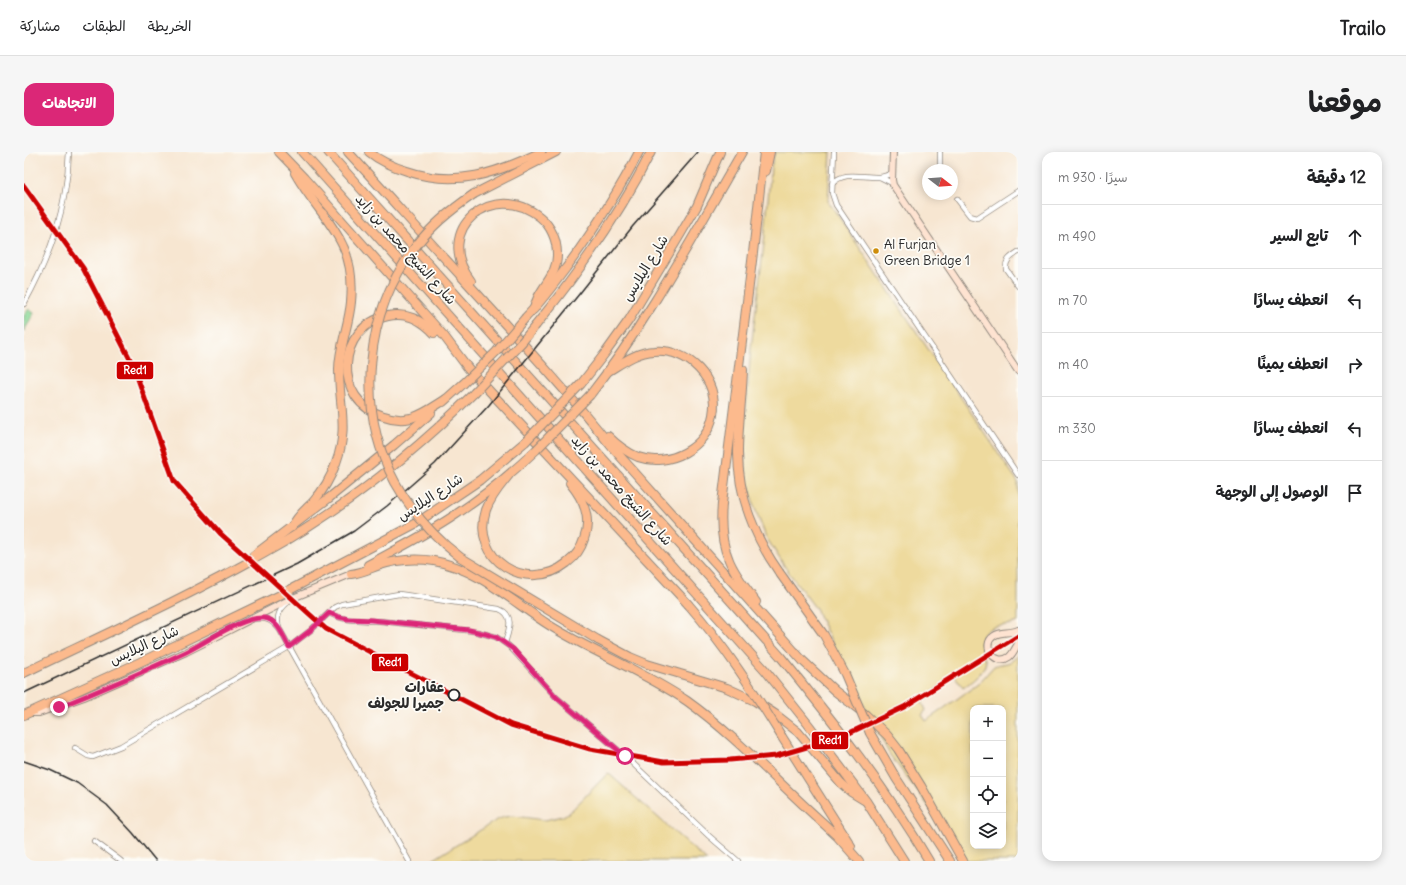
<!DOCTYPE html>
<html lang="ar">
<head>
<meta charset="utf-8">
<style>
  :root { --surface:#fff; --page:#f6f6f6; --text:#202124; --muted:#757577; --line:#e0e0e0; --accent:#db2777 }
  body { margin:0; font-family:Delius,"Playpen Sans Arabic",sans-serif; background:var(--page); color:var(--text); direction:rtl }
  .controls { position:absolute; right:12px; bottom:12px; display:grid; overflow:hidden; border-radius:8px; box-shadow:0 2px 10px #0003 }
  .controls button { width:36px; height:36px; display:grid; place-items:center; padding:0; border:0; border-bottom:1px solid var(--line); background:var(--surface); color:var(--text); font:20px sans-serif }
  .compass { position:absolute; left:898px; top:12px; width:36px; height:36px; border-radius:50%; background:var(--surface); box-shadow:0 2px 10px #0003; rotate:107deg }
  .stop { position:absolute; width:12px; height:12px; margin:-9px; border:3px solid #db2777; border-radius:50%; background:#fff }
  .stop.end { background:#db2777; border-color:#fff; box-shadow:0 1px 4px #0008 }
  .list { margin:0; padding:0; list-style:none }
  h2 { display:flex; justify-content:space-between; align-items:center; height:52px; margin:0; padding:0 16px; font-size:17px }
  h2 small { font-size:13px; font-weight:400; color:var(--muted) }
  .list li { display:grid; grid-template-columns:26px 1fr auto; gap:12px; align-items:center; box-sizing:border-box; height:64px; padding:0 16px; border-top:1px solid var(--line) }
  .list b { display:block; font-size:15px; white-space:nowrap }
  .list em { font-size:13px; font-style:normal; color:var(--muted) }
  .icon { flex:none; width:22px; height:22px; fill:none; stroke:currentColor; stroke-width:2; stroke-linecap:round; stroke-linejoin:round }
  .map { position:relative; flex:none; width:994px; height:709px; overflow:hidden; direction:ltr; border-radius:12px }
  header { display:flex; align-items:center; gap:24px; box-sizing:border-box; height:56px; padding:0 20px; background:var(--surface); border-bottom:1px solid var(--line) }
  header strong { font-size:19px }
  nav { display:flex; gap:22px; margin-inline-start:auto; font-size:14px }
  .intro { display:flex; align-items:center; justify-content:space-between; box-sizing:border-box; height:96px; padding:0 24px }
  h1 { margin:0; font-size:28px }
  .button { padding:10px 18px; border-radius:12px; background:var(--accent); color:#fff; font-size:14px; font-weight:700 }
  main { display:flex; gap:24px; padding:0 24px }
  aside { flex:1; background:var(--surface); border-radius:12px; box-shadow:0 2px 10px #0003 }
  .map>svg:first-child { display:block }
  .green { fill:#8bd997; stroke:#5b8261 }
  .sand { fill:#eeda9e; stroke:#8c8264; fill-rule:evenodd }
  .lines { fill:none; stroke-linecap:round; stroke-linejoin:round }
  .street-casing { stroke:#91887e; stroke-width:6 }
  .secondary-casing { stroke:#91887e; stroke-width:8 }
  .highway-casing { stroke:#91887e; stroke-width:10 }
  .street { stroke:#fff; stroke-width:4.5 }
  .secondary { stroke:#fee3d1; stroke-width:6 }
  .highway { stroke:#fcba8d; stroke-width:8 }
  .rail { stroke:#2b2b2b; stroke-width:1.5 }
  .highway-bridge-casing { stroke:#91887e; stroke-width:10; stroke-linecap:butt }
  .highway-bridge { stroke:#fcba8d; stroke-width:8 }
  .metro-1-casing { stroke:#fdfcf7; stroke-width:8 }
  .metro-1 { stroke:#c00; stroke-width:5 }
  .route { stroke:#db2777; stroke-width:5 }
  .bus-dot { fill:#ce8d09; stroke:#fdfcf7; stroke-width:1.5 }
  .stop-dot { fill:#fdfcf7; stroke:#2b2b2b; stroke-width:2 }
  .labels { text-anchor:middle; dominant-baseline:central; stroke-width:3.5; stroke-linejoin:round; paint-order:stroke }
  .bus-label { font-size:13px; fill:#2b2b2b; stroke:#fdfcf7; text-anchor:start }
  .street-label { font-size:14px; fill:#2b2b2b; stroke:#fdfcf7 }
  .stop-label { font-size:14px; font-weight:bold; fill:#2b2b2b; stroke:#fdfcf7; text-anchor:end }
  .line-badge { stroke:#fdfcf7; stroke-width:1.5 }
  .badge-label { font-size:11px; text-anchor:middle; font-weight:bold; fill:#fff }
</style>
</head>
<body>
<header>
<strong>Trailo</strong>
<nav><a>الخريطة</a><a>الطبقات</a><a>مشاركة</a></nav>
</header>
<div class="intro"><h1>موقعنا</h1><a class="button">الاتجاهات</a></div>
<main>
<aside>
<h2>12 دقيقة<small>سيرًا · 930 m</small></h2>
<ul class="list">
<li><svg class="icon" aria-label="ahead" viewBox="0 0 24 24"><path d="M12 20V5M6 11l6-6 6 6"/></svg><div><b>تابع السير</b></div><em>490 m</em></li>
<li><svg class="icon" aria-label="left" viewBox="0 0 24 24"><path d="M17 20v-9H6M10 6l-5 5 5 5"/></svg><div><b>انعطف يسارًا</b></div><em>70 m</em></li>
<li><svg class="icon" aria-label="right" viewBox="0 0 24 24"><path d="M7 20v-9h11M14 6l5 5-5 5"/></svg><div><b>انعطف يمينًا</b></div><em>40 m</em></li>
<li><svg class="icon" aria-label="left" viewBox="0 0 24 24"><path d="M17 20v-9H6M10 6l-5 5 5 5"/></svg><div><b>انعطف يسارًا</b></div><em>330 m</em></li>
<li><svg class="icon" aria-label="arrive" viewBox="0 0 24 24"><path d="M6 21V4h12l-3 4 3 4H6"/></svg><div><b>الوصول إلى الوجهة</b></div></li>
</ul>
</aside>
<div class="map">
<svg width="994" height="709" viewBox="0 0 994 709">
  <rect width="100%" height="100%" fill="#fdfcf7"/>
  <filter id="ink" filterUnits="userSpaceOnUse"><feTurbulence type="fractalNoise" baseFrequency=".025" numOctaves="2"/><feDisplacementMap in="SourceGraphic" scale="8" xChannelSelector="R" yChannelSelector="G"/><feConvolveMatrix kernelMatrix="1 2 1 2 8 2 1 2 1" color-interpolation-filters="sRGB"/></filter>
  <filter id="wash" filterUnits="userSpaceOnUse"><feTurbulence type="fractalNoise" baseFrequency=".012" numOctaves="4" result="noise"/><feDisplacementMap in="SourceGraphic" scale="16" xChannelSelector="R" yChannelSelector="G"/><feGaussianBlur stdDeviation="0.9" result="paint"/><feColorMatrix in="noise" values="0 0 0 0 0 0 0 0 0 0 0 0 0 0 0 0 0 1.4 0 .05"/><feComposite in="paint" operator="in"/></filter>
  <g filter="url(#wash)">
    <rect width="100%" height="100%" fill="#f7e6d1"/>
    <path class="green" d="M4,157L10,161L0,179V164Z"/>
    <g class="sand">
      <path d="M751,0H807L804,49L994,330V470C987,473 980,473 973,474C954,478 954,496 962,509C961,520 947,530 939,536L931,524L904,543L906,545L898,550L902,558L898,563L902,569L954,532L970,514C981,510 985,514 994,503V709H941L908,659L866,603L821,518L792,457L763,418L742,385L730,354L722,319L720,282L727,196L740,92L747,15ZM949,556H979V694H949Z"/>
      <path d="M584,621L683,709H407L471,669L480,665L489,664L521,668L539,664L546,660Z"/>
    </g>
  </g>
  <g filter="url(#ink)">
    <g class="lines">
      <g class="street-casing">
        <g id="street">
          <path d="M810,0L808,41L812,53L994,323"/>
          <path d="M916,17V0"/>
          <path d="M856,25L868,31"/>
          <path d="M808,32C820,18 839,26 855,25C859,25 864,23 868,21"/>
          <path d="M933,47L946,64L953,66L994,39"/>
          <path d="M994,100C987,105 981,108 982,117L994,134"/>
          <path d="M0,152C27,103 43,56 45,0"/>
          <path d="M305,461C321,470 338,468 356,469C389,473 421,475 454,480L472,485L485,494L532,545L601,604L685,684L714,709"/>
          <path d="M230,467C242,465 248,468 256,478L385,709"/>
          <path d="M255,476C252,465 255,458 263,451"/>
          <path d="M51,596L64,604L69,605L97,594L265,495L287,478L311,455L318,452L375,442L475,457C491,463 485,478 481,491"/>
          <path d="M70,689L97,709"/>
        </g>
      </g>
      <g class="secondary-casing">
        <g id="secondary">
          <path d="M869,0L868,28L869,33L994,219"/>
          <path d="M994,478C986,482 976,479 970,484C956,493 971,515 985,505C989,502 991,496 994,492"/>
          <path d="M5,561H15L60,545L162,500L269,446L327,422"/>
        </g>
      </g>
      <g class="highway-casing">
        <g id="highway">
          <path d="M255,0L280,26L420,184L444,216L664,452"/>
          <path d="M278,0L741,518L784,572L842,649L880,709"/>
          <path d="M304,0L756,504C810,570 862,636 905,709"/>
          <path d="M324,0C362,41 399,83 437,124C488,180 540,235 587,294L779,509L811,539L842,563L863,583L874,597L897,634L939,709"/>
          <path d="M345,0C356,9 370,15 383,19C432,36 473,21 517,0"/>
          <path d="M742,19L746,0"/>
          <path d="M450,42L532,0"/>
          <path d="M447,129C407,77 470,27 516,65C527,74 533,88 533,102C534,125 513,137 510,157"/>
          <path d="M502,165C517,150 529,133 542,116C569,79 594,41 615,0"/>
          <path d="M512,173C555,120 596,62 627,0"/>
          <path d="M410,181C398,168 382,160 364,164C312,174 308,250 360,264C368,267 378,268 387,266C399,263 411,254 422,247"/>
          <path d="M719,218C718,246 714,273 714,301C714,344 731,386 755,420"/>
          <path d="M583,220C598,211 612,200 630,199C664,196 696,228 689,263C683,296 645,316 614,305C602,300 593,293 584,284"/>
          <path d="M557,232L582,200L605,168L656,83L673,54L696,0"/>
          <path d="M566,243C625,168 670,82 718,0"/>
          <path d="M419,250L439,232"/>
          <path d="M485,323C477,333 467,344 462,358C446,407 503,443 543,411C551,405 557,397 560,387C568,366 560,348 546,331"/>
          <path d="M268,375C273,364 281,358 289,350C299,339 307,325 312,311C325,277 315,252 315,218C315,195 325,173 327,150C333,87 298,69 271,21"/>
          <path d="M229,404L305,346L370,293L407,261"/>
          <path d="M344,413C373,397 403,382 431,363C460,344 487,322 512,298"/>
          <path d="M327,422C337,421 345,417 353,414C371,408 391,406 410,409C453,416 489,450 525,473C570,501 619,519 663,549C712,584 753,630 798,670L813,684L835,709"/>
          <path d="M732,450C722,436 711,423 705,408C696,387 696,365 699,343L729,101L740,0"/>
          <path d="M574,488L606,505L623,512L703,536L731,549L751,562L774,580L817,631L827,640L840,648"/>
          <path d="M0,521C81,482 163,445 241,401C318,358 388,303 450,241"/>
          <path d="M0,563L125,506L256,443L391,372L456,328L501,290"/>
          <path d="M846,581L872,626L926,709"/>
          <path d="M758,585L827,694"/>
        </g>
      </g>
      <use href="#street" class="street"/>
      <use href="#secondary" class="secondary"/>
      <use href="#highway" class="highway"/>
      <g class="rail">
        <path d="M0,541L273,412L330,379L363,354L411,312L465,253L556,141L609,74L674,0"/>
        <path d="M0,609L26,618L53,631L83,653L109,681L132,709"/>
      </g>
      <g class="highway-bridge-casing">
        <g id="highway-bridge">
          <path d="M450,42C428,57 408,73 392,94C341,160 331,256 371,330C387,359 410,385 436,405L574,488"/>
          <path d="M439,232L472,200L502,165"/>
          <path d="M450,241L498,190L512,173"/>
          <path d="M501,290L557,232"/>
          <path d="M512,298L566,243"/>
          <path d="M755,420L800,483L821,522L846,581"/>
          <path d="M664,452C700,493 729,538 758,585"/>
        </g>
      </g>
      <use href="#highway-bridge" class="highway-bridge"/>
      <g class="metro-1-casing">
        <path id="metro-1" d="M0,34L59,116L109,213L150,329L197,382L302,477L487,573L566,597L640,610L706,608L752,604L817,585L880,555L994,484"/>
      </g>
      <use href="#metro-1" class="metro-1"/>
    </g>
  </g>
  <g class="lines" filter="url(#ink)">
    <path class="route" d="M35,555C77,538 119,520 160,501C181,491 218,464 240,466C253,467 260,485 265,495L287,478L305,461L315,465L324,467L347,468L445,478L462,482L472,485L489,497L532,545L601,604"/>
  </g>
  <circle class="bus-dot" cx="852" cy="99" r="3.5"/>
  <circle class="stop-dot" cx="430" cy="543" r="5.5"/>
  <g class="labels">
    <g class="bus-label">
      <text x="860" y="92">Al Furjan<tspan x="860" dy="16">Green Bridge 1</tspan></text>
    </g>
    <g class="street-label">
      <text transform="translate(382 97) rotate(48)">شارع الشيخ محمد بن زايد</text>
      <text transform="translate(621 116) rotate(-59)">شارع اليلايس</text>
      <text transform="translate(598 338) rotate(48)">شارع الشيخ محمد بن زايد</text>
      <text transform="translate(406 345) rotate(-33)">شارع اليلايس</text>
      <text transform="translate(120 493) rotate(-25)">شارع اليلايس</text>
    </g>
    <g class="stop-label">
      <text x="420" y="535">عقارات<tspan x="420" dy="16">جميرا للجولف</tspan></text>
    </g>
  </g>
  <g class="line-badge">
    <rect x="92" y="209" width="38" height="19" rx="4" fill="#c00"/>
    <rect x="347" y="501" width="38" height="19" rx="4" fill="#c00"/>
    <rect x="787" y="579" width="38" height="19" rx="4" fill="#c00"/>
  </g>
  <g class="badge-label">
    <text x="111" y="222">Red1</text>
    <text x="366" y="514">Red1</text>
    <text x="806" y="592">Red1</text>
  </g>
</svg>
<div class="controls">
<button>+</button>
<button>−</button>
<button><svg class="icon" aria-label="locate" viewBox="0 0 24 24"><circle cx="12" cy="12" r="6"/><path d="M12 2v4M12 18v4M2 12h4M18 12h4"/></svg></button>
<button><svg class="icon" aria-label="layers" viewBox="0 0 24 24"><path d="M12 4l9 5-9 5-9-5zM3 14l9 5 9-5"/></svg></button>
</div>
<svg class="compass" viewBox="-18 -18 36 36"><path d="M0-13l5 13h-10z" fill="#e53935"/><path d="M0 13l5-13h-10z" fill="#757577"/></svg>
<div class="stop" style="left:601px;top:604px"></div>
<div class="stop end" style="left:35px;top:555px"></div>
</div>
</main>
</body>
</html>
